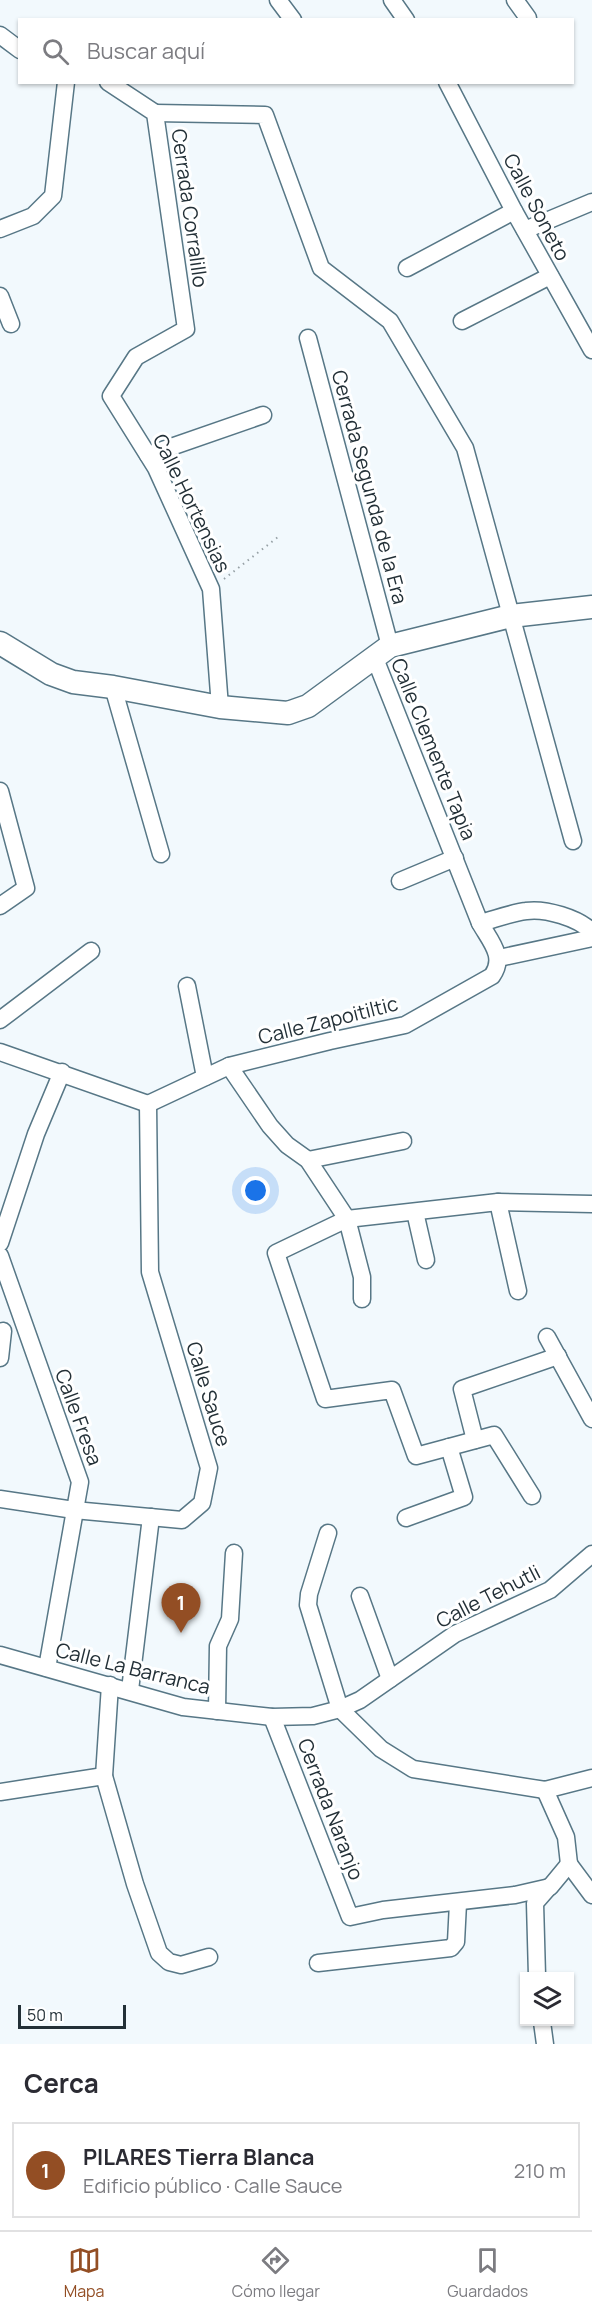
<!DOCTYPE html>
<html lang="es">
<head>
<meta charset="utf-8">
<style>
  :root { --surface:#fff; --page:#f2f2f3; --text:#2b2b33; --muted:#7c7c81; --line:#e1e1e2; --accent:#934e24 }
  body { margin:0; font-family:Manrope,sans-serif; background:var(--page); color:var(--text) }
  .controls { position:absolute; right:18px; bottom:18px; display:grid; overflow:hidden; border-radius:0px; box-shadow:0 2px 4px #0004 }
  .controls button { width:54px; height:54px; display:grid; place-items:center; padding:0; border:0; border-bottom:2px solid var(--line); background:var(--surface); color:var(--text); font:30px sans-serif }
  .scale { position:absolute; left:18px; bottom:15px; width:108px; box-sizing:border-box; padding-left:6px; border:3px solid #233037; border-top:0; font-size:16px; line-height:21px; white-space:nowrap; color:#233037; -webkit-text-stroke:4px #fff; paint-order:stroke }
  .you { position:absolute; left:256px; top:1191px; width:21px; height:21px; margin:-15px; border:4px solid #fff; border-radius:50%; background:#1a73e8; box-shadow:0 0 0 9px #1a73e833 }
  .badge { display:grid; place-items:center; width:39px; height:39px; border-radius:50%; background:var(--accent); color:#fff; font-size:20px; font-weight:700 }
  .pin { position:absolute; translate:-50% -50px; filter:drop-shadow(0 2px 3px #0008) }
  .pin::after { content:''; position:absolute; top:32px; width:21px; height:18px; background:inherit; clip-path:polygon(0 0,100% 0,50% 100%) }
  .list { margin:0; padding:0; list-style:none }
  h2 { display:flex; justify-content:space-between; align-items:center; height:78px; margin:0; padding:0 24px; font-size:26px }
  h2 small { font-size:20px; font-weight:400; color:var(--muted) }
  .list li { display:grid; grid-template-columns:39px 1fr auto; gap:18px; align-items:center; box-sizing:border-box; height:96px; margin:0 12px 12px; padding:0 12px; border:2px solid var(--line); border-radius:0px }
  .list b { display:block; font-size:22px; white-space:nowrap }
  .list p { margin:0; font-size:20px; white-space:nowrap; color:var(--muted) }
  .list em { font-size:20px; font-style:normal; color:var(--muted) }
  .icon { flex:none; width:33px; height:33px; fill:none; stroke:currentColor; stroke-width:2; stroke-linecap:round; stroke-linejoin:round }
  .map { position:relative; flex:none; width:592px; height:2044px; overflow:hidden }
  .search { position:absolute; background:var(--surface); box-shadow:0 2px 4px #0004; left:18px; right:18px; top:18px; height:66px; display:flex; align-items:center; gap:15px; box-sizing:border-box; padding:0 21px; border-radius:0px; color:var(--muted); font-size:22px }
  .sheet { height:186px; background:var(--surface) }
  nav { display:flex; justify-content:space-around; align-items:center; box-sizing:border-box; height:84px; border-top:2px solid var(--line); background:var(--surface); font-size:16px; color:var(--muted) }
  nav a { display:grid; justify-items:center; gap:3px }
  nav .on { color:var(--accent) }
  .map>svg:first-child { display:block }
  .lines { fill:none; stroke-linecap:round; stroke-linejoin:round }
  .street-casing { stroke:#577786; stroke-width:19 }
  .secondary-casing { stroke:#577786; stroke-width:25 }
  .path { stroke:#97a1a6; stroke-width:2; stroke-dasharray:1.5 4.5; stroke-linecap:butt }
  .street { stroke:#fff; stroke-width:16 }
  .secondary { stroke:#fff; stroke-width:22 }
  .labels { text-anchor:middle; dominant-baseline:central; stroke-width:6; stroke-linejoin:round; paint-order:stroke }
  .street-label { font-size:20px; fill:#233037; stroke:#fff }
</style>
</head>
<body>
<div class="map">
<svg width="592" height="2044" viewBox="0 0 592 2044">
  <rect width="100%" height="100%" fill="#f2f9fd"/>
  <g class="lines">
    <g class="street-casing">
      <g id="street">
        <path d="M278,0L293,20"/>
        <path d="M392,0L406,20"/>
        <path d="M515,0L528,18L526,20"/>
        <path d="M0,35L20,50"/>
        <path d="M108,82L155,113L186,329L136,357L111,396L156,468L211,589L220,707"/>
        <path d="M447,82L514,211L592,350"/>
        <path d="M155,113L265,115L321,268L390,321L465,448L573,841"/>
        <path d="M0,229L33,216L53,196L66,82"/>
        <path d="M525,230L592,202"/>
        <path d="M407,268L514,211"/>
        <path d="M0,296L11,324"/>
        <path d="M462,321L550,276"/>
        <path d="M308,338L390,646"/>
        <path d="M148,455L263,415"/>
        <path d="M374,656L480,923C495,919 511,913 526,911C545,908 579,918 592,932"/>
        <path d="M113,687L161,854"/>
        <path d="M0,791L26,888L0,906"/>
        <path d="M400,881L455,858"/>
        <path d="M499,958L592,938"/>
        <path d="M187,986L205,1077"/>
        <path d="M0,1020L91,951"/>
        <path d="M0,1052L148,1104"/>
        <path d="M229,1066L270,1126L287,1145L308,1160L347,1219L362,1277V1299"/>
        <path d="M148,1104L229,1066L330,1041L405,1025L492,976C506,957 490,941 480,923"/>
        <path d="M308,1160L403,1141"/>
        <path d="M498,1202L518,1291"/>
        <path d="M415,1212L426,1260"/>
        <path d="M0,1243L36,1134L62,1072"/>
        <path d="M0,1256L80,1482L47,1668"/>
        <path d="M547,1337L592,1419"/>
        <path d="M0,1358L3,1331"/>
        <path d="M475,1440L462,1389L558,1356"/>
        <path d="M532,1496L494,1435L416,1456L392,1390L325,1399L276,1253L347,1219L498,1202L592,1204"/>
        <path d="M0,1499L74,1510L182,1520L202,1503L209,1468L150,1272L148,1104"/>
        <path d="M406,1518L464,1497L449,1447"/>
        <path d="M328,1533L309,1594L308,1605L340,1709L381,1749L413,1769L545,1790L592,1778"/>
        <path d="M360,1596L390,1679"/>
        <path d="M0,1655L183,1707L272,1717L313,1716L340,1709L360,1700L455,1634L550,1590L592,1554"/>
        <path d="M110,1685L104,1776L135,1884L159,1953L169,1962L181,1965L209,1957"/>
        <path d="M130,1690L151,1517"/>
        <path d="M217,1711L218,1646L230,1619L234,1553"/>
        <path d="M272,1717L350,1917L383,1910L515,1895L550,1887L569,1864"/>
        <path d="M545,1790L566,1837L569,1864"/>
        <path d="M0,1792L104,1776"/>
        <path d="M569,1864L592,1895"/>
        <path d="M318,1963L451,1948L456,1942L458,1903"/>
        <path d="M537,1976L535,1903L549,1887"/>
        <path d="M542,2022L545,2044"/>
      </g>
    </g>
    <g class="secondary-casing">
      <path id="secondary" d="M0,643L51,674L73,682L113,687L220,707L288,713L308,706L390,646L511,616L592,607"/>
    </g>
    <path class="path" d="M224,579L278,537"/>
    <use href="#street" class="street"/>
    <use href="#secondary" class="secondary"/>
  </g>
  <g class="labels">
    <g class="street-label">
      <text transform="translate(537 207) rotate(62)">Calle Soneto</text>
      <text transform="translate(190 208) rotate(82)">Cerrada Corralillo</text>
      <text transform="translate(370 487) rotate(75)">Cerrada Segunda de la Era</text>
      <text transform="translate(192 503) rotate(64)">Calle Hortensias</text>
      <text transform="translate(434 749) rotate(68)">Calle Clemente Tapia</text>
      <text transform="translate(328 1020) rotate(-14)">Calle Zapoitiltic</text>
      <text transform="translate(209 1394) rotate(73)">Calle Sauce</text>
      <text transform="translate(79 1417) rotate(70)">Calle Fresa</text>
      <text transform="translate(488 1596) rotate(-27)">Calle Tehutli</text>
      <text transform="translate(133 1668) rotate(14)">Calle La Barranca</text>
      <text transform="translate(331 1809) rotate(69)">Cerrada Naranjo</text>
    </g>
  </g>
</svg>
<div class="controls">
<button><svg class="icon" aria-label="layers" viewBox="0 0 24 24"><path d="M12 4l9 5-9 5-9-5zM3 14l9 5 9-5"/></svg></button>
</div>
<div class="scale">50 m</div>
<div class="you"></div>
<div class="pin badge" style="left:181px;top:1633px">1</div>
<div class="search"><svg class="icon" aria-label="search" viewBox="0 0 24 24"><circle cx="10" cy="10" r="6"/><path d="M15 15l6 6"/></svg>Buscar aquí</div>
</div>
<section class="sheet">
<h2>Cerca<small></small></h2>
<ul class="list">
<li><span class="badge">1</span><div><b>PILARES Tierra Blanca</b><p>Edificio público · Calle Sauce</p></div><em>210 m</em></li>
</ul>
</section>
<nav>
<a class="on"><svg class="icon" aria-label="map" viewBox="0 0 24 24"><path d="M3 6l6-2 6 2 6-2v14l-6 2-6-2-6 2zM9 4v14M15 6v14"/></svg>Mapa</a>
<a><svg class="icon" aria-label="directions" viewBox="0 0 24 24"><path d="M12 3l9 9-9 9-9-9zM9 14v-3h6M13 9l2 2-2 2"/></svg>Cómo llegar</a>
<a><svg class="icon" aria-label="saved" viewBox="0 0 24 24"><path d="M7 4h10v16l-5-4-5 4z"/></svg>Guardados</a>
</nav>
</body>
</html>
